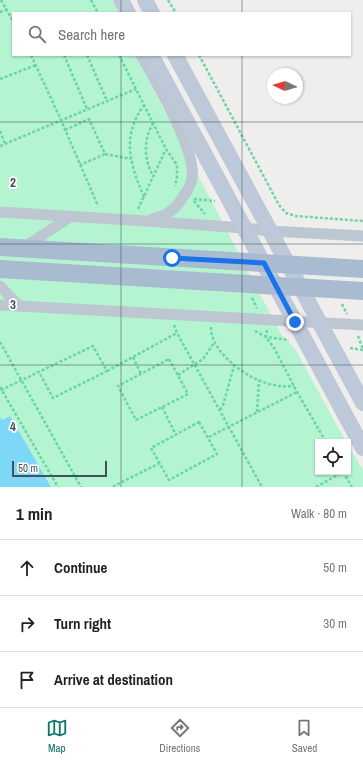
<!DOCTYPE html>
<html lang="en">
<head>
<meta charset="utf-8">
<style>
  :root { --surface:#fff; --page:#f6f6f6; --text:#222; --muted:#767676; --line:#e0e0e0; --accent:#0f766e }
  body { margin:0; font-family:"Archivo Narrow",sans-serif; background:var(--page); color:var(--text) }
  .controls { position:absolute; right:12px; bottom:12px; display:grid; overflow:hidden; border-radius:0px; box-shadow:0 1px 3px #0004 }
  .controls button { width:36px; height:36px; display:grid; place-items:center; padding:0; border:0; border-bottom:1px solid var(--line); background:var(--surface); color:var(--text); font:20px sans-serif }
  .compass { position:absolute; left:267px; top:68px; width:36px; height:36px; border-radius:50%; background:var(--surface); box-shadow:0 1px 3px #0004; rotate:274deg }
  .scale { position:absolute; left:12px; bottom:10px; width:95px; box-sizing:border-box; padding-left:4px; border:2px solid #43505d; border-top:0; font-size:11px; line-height:14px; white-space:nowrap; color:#43505d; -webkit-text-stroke:3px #fff; paint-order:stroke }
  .stop { position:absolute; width:12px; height:12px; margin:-9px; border:3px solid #1a73e8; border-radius:50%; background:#fff }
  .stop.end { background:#1a73e8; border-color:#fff; box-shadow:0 1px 4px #0008 }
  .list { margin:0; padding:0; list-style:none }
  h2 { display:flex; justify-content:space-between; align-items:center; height:52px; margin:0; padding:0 16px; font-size:17px }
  h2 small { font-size:13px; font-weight:400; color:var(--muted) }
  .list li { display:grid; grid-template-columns:26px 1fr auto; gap:12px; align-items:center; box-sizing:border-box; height:56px; padding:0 16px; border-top:1px solid var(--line) }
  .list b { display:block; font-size:15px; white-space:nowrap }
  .list em { font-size:13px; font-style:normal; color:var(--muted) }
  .icon { flex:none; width:22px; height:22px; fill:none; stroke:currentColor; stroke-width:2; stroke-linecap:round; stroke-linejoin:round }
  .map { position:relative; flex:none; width:363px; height:487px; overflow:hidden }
  .search { position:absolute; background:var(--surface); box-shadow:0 1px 3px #0004; left:12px; right:12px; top:12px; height:44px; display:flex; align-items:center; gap:10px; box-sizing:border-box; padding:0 14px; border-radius:0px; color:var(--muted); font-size:15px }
  .sheet { height:220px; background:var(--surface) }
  nav { display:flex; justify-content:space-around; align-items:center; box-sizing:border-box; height:56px; border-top:1px solid var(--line); background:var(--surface); font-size:11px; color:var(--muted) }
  nav a { display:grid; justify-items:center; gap:2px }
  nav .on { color:var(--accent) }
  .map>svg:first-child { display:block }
  .green { fill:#b5f4d0 }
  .water { fill:#7dd8f7 }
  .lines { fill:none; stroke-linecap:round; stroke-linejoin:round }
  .path { stroke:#69d6a5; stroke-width:2.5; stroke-dasharray:3 2; stroke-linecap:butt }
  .minor { stroke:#bcc7d2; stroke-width:11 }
  .secondary { stroke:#bdc9d9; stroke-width:16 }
  .primary { stroke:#a9bbd0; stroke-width:18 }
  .route { stroke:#1a73e8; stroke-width:5 }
  .grid { fill:none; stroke:#43505d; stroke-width:1; stroke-opacity:0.55 }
  .grid-label { font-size:13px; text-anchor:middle; font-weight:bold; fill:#43505d; stroke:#fff; stroke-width:3.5; stroke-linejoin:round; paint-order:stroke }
</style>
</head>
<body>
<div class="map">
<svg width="363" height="487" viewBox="0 0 363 487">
  <rect width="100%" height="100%" fill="#f0eded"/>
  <path class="green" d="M0,0H112L118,13H13V55H135L281,334L295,349L346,442H318V472H348V445L363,470V487H51L10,417L2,420L0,417Z"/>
  <path class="water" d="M10,416L51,487H0V417L2,420Z"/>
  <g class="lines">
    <g class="path">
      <path d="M1,0L13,21"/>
      <path d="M91,0L98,13"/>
      <path d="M168,0L176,13"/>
      <path d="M0,12L7,9"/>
      <path d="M31,55L61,120L98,206"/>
      <path d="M64,55L87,109"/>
      <path d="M87,55L107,101"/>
      <path d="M119,55L166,149L177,165V177L175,186"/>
      <path d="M199,55L279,205L286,213L296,216L363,221"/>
      <path d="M0,79L36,65"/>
      <path d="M153,123C143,141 144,159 153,176"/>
      <path d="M65,130L89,119L105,154L80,165"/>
      <path d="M0,131L5,144"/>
      <path d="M0,146L136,89"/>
      <path d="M105,154L131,159"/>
      <path d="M144,197C130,164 121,137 144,105"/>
      <path d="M194,199L215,201"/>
      <path d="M194,201L205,214"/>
      <path d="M138,209L166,149"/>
      <path d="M252,298L257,308"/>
      <path d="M342,304L347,314"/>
      <path d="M174,325L177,333L262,487"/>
      <path d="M211,327C211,337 215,344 221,352C235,369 258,384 281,386C285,387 290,386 294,386"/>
      <path d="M267,330L266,337L289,340"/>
      <path d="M255,331L266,337L274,348L297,392L326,442"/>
      <path d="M358,336L363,349"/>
      <path d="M0,342L81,487"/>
      <path d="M350,348L363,350"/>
      <path d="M133,357L141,374"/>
      <path d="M169,359L188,394L136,420L118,386Z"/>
      <path d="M107,371L177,333"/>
      <path d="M178,375L203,359L214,343"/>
      <path d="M0,387L58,487"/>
      <path d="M1,390L93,346L107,371L53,398L39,372"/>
      <path d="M162,407L176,435"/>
      <path d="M220,410L223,405L234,366"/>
      <path d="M257,412L259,380"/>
      <path d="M199,422L217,454L169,480L151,448Z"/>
      <path d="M209,437L297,392"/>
      <path d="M343,472L352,487"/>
      <path d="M115,487L114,486L160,463"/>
      <path d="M316,487L343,472"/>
    </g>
    <g class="minor">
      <path d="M141,55C155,81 197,151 192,178C190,189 177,209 166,214C162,217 156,218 152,219"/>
      <path d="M0,212L146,221L244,228L270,231L363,236"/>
      <path d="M23,248L70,217"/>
      <path d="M0,286L19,306"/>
      <path d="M0,305L363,325"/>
    </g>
    <g class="secondary">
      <path d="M121,0L128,13"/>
      <path d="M145,0L152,13"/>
      <path d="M151,55L363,448"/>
      <path d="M175,55L363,403"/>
    </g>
    <g class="primary">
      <path d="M0,247L363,269"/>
      <path d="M0,269L363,291"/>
    </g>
  </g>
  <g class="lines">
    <path class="route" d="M172,258L264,263L295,322"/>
  </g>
  <path class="grid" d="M121,0V13M242,0V13M121,55V487M242,55V487M0,122H363M0,244H363M0,365H363"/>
  <g class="grid-label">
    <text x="13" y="187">2</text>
    <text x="13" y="309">3</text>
    <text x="13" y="431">4</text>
  </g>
</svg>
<div class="controls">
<button><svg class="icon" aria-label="locate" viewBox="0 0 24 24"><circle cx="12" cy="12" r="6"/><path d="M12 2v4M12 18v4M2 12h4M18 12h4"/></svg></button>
</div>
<svg class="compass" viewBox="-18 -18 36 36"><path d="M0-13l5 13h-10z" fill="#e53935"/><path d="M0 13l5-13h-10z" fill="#767676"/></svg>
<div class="scale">50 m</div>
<div class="stop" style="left:172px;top:258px"></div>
<div class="stop end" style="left:295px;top:322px"></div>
<div class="search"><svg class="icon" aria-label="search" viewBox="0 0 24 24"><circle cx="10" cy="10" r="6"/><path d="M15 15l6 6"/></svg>Search here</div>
</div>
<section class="sheet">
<h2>1 min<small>Walk · 80 m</small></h2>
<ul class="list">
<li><svg class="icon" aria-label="ahead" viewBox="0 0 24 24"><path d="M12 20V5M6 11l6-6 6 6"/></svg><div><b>Continue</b></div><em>50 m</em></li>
<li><svg class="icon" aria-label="right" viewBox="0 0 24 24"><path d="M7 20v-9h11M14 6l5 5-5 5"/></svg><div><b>Turn right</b></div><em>30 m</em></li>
<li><svg class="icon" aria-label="arrive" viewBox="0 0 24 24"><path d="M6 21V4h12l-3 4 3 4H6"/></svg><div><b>Arrive at destination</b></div></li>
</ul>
</section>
<nav>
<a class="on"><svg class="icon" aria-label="map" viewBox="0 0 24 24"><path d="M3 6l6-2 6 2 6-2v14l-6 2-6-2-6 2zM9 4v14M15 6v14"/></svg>Map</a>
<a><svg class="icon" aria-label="directions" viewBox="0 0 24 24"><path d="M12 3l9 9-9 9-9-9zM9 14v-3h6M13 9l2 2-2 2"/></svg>Directions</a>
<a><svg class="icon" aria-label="saved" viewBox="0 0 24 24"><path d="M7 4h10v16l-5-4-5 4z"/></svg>Saved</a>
</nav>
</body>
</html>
